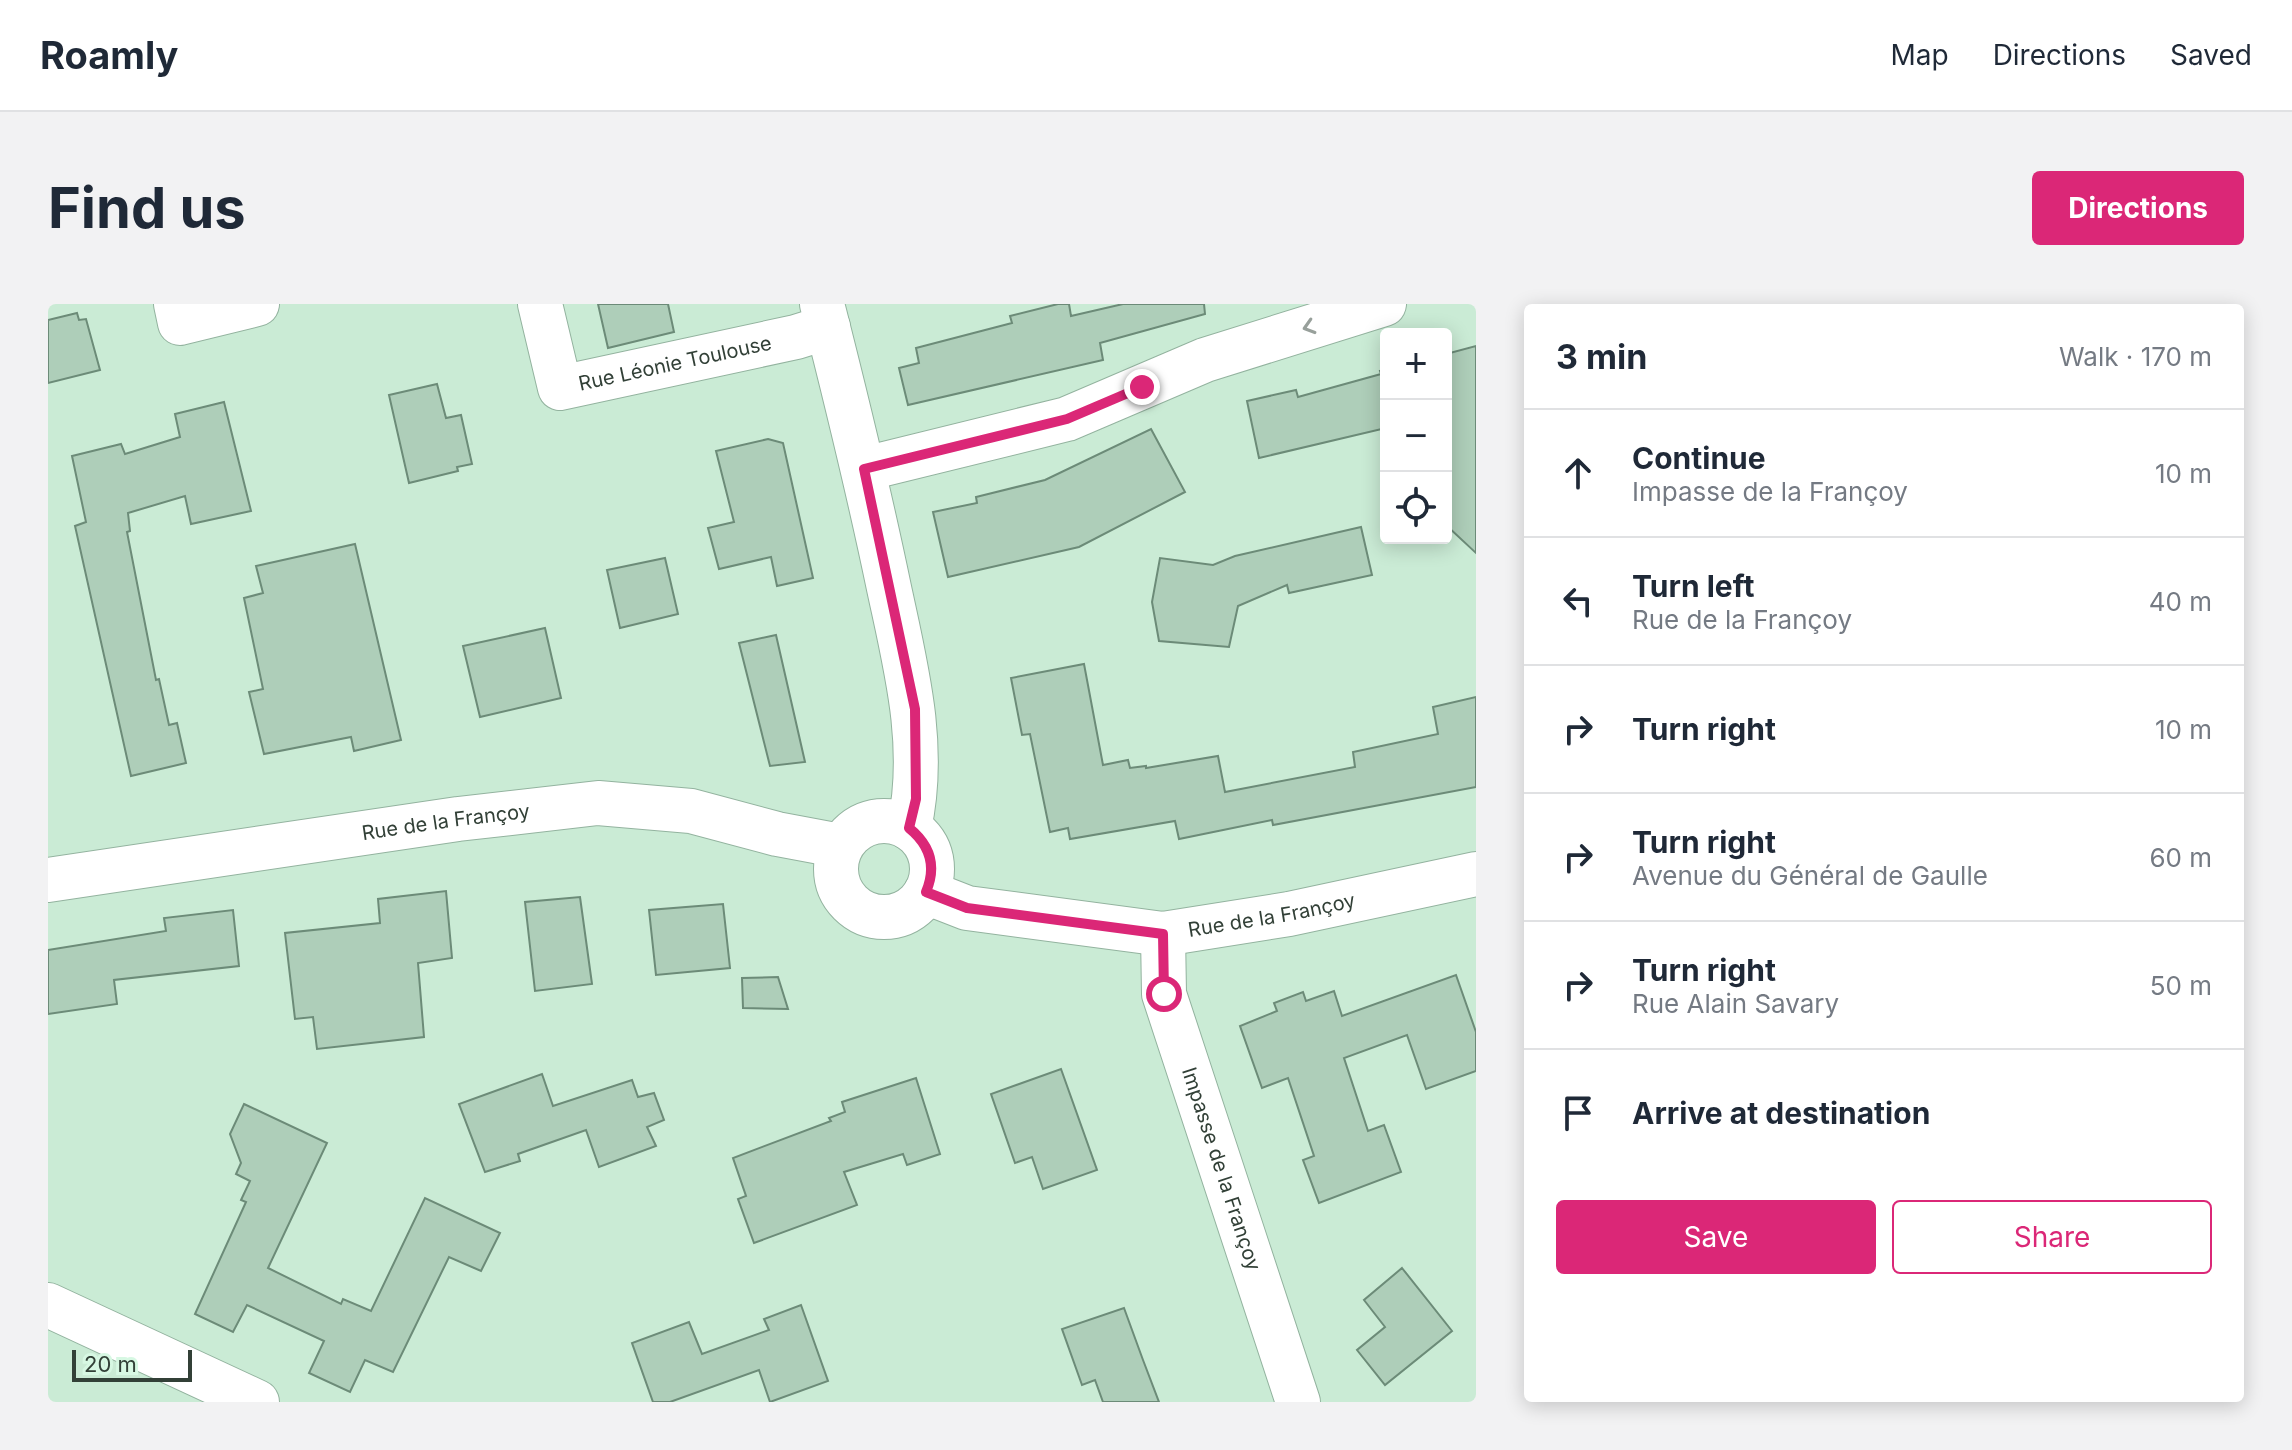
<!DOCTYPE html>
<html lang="en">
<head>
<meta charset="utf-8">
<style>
  :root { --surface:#fff; --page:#f2f2f3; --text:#1f2937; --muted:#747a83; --line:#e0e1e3; --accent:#db2777 }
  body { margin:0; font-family:Inter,sans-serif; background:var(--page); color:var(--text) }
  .controls { position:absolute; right:24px; top:24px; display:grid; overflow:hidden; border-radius:8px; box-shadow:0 4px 20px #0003 }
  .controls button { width:72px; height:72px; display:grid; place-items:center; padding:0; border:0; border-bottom:2px solid var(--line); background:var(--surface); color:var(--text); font:40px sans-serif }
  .scale { position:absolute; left:24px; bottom:20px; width:120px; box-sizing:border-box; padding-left:8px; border:4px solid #324037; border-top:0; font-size:22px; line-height:28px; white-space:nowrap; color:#324037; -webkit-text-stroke:6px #d7f8e3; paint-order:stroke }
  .stop { position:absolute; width:24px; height:24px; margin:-18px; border:6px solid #db2777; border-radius:50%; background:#fff }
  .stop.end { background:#db2777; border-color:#fff; box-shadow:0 2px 8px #0008 }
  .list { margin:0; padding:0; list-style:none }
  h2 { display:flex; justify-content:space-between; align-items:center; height:104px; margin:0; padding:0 32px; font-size:34px }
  h2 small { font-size:26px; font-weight:400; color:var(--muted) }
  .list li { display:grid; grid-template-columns:52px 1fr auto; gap:24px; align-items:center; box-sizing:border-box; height:128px; padding:0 32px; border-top:2px solid var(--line) }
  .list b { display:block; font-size:30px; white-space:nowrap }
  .list p { margin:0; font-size:26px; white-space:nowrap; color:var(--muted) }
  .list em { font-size:26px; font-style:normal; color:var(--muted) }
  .actions { display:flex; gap:16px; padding:24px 32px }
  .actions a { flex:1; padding:18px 0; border:2px solid var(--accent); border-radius:8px; text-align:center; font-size:28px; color:var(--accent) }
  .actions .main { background:var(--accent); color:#fff }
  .icon { flex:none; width:44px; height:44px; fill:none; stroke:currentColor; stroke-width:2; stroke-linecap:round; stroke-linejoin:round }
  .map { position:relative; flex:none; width:1428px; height:1098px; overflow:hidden; border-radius:8px }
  header { display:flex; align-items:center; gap:48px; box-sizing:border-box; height:112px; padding:0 40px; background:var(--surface); border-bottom:2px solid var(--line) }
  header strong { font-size:38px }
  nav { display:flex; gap:44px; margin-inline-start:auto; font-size:28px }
  .intro { display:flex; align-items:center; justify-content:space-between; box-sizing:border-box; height:192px; padding:0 48px }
  h1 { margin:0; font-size:56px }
  .button { padding:20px 36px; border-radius:8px; background:var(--accent); color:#fff; font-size:28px; font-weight:700 }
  main { display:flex; gap:48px; padding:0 48px }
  aside { flex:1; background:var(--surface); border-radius:8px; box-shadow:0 4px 20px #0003 }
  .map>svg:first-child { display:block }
  .building { fill:#aeceb9; stroke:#6c8b78; stroke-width:2 }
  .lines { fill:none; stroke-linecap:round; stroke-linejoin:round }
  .minor-casing { stroke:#93b39f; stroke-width:46 }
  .minor { stroke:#fff; stroke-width:44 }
  .oneway { stroke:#98a09b }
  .route { stroke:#db2777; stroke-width:10 }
  .labels { text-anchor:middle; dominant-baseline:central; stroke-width:6; stroke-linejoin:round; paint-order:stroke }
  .street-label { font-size:20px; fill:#324037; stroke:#d7f8e3 }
</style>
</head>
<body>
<header>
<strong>Roamly</strong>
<nav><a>Map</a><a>Directions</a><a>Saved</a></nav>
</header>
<div class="intro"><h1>Find us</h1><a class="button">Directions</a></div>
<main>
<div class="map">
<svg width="1428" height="1098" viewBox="0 0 1428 1098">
  <rect width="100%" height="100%" fill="#caebd5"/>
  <g class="building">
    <path d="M550,0H620L626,28L560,44Z"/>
    <path d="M1010,0H1021L1023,12L1075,0H1156L1157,10L1052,39L1055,56L860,101L851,64L871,59L868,44L964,19L962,12Z"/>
    <path d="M29,9L31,16L38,15L52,66L0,79V16Z"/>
    <path d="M1428,42V249L1398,221V50Z"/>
    <path d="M1338,65V124L1211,154L1199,97L1248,86L1250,93L1333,70L1332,67Z"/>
    <path d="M389,80L398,114L413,111L424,160L409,163L410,167L361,179L341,91Z"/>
    <path d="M176,98L203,207L143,220L137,192L80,209L82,227L79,228L108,376L111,375L121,421L129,419L138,459L83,472L27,222L38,218L24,152L73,140L77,150L132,133L127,110Z"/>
    <path d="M1103,125L1137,188L1031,243L900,273L885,208L929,199L928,193L997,176Z"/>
    <path d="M720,135L735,139L765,274L729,282L723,253L671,265L660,224L686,218L668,147Z"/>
    <path d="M1313,223L1324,271L1241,289L1239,281L1190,302L1181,343L1111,337L1104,298L1112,254L1165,261L1187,252Z"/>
    <path d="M307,240L353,436L306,447L303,433L216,450L201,388L215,385L196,294L215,289L208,262Z"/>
    <path d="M617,254L630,310L572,324L559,266Z"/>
    <path d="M497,324L513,394L432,413L415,342Z"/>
    <path d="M728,331L757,458L722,462L691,339Z"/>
    <path d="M1036,360L1055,461L1080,456L1082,464L1098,462V464L1170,452L1177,488L1307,463L1305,448L1390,430L1385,403L1428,393V483L1225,521L1224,516L1131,535L1127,517L1022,535L1020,524L1002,528L982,430L974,431L963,374Z"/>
    <path d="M398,587L404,654L370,659L376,733L269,745L265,713L247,715L237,629L332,619L330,595Z"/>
    <path d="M532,593L544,680L487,687L477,598Z"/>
    <path d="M675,600L682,664L608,671L601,606Z"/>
    <path d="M185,606L191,662L66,676L69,700L0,710V646L118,627L116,614Z"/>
    <path d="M1408,671L1428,728V767L1378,785L1359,731L1296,754L1320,827L1336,821L1353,868L1271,899L1255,856L1266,852L1240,774L1214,784L1192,722L1229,707L1226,699L1255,688L1258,697L1286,687L1294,712Z"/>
    <path d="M730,673L740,705L695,704L694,674Z"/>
    <path d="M1013,765L1049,866L995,885L984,853L967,859L943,790Z"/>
    <path d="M494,770L505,802L584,776L590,793L606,789L616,816L599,823L608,842L551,863L538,826L470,850L472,857L437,868L411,800Z"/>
    <path d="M868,774L892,850L859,861L855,850L796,868L809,901L706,939L690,895L698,892L685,854L783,817L781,814L797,808L794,798Z"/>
    <path d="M196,800L279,839L220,964L293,1000L295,995L323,1007L377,894L452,929L433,967L401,953L345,1068L317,1056L302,1088L261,1069L276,1037L199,1001L185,1028L147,1010L198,898L193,896L202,877L188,870L193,859L182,830Z"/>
    <path d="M1354,964L1404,1027L1337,1081L1309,1046L1337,1023L1316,996Z"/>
    <path d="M753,1001L780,1077L722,1098L711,1066L622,1098H605L584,1039L641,1018L654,1050L721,1026L716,1015Z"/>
    <path d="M1076,1004L1095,1056L1111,1098H1055L1047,1076L1034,1081L1014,1025Z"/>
  </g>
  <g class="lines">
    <g class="minor-casing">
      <g id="minor">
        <path d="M128,0L132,19L209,0"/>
        <path id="s1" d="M492,0L512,84L748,33L780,23"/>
        <path d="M774,0C798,94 821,188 841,284C858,363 879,443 861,524"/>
        <path d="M816,165L1019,115L1157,56L1336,0"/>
        <circle cx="836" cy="565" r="48"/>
        <path id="s2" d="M0,576L410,515L550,499L643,507L729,530L793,542"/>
        <path id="s3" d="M878,588L919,604L1115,630L1241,610L1428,570"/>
        <path id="s4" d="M1115,630L1116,690L1250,1098"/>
        <path d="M0,1001L209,1098"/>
      </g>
    </g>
    <use href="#minor" class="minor"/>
  </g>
  <defs><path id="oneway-chevron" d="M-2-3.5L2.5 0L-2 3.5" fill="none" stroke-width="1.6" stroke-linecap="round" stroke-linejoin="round" transform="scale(2)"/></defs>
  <use class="oneway" href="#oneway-chevron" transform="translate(1261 23) rotate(163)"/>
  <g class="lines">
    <path class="route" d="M1094,83L1019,115L816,165L867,405L868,495L861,524C882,541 889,562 878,588L919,604L1115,630L1116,690"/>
  </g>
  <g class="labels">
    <g class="street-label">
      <text stroke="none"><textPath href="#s1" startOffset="204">Rue Léonie Toulouse</textPath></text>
      <text stroke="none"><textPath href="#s2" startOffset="402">Rue de la Françoy</textPath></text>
      <text stroke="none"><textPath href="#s3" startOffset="352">Rue de la Françoy</textPath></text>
      <text stroke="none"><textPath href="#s4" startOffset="244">Impasse de la Françoy</textPath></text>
    </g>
  </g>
</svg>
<div class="controls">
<button>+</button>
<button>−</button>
<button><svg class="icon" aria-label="locate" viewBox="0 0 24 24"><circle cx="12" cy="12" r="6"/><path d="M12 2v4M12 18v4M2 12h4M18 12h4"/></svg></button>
</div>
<div class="scale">20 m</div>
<div class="stop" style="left:1116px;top:690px"></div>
<div class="stop end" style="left:1094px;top:83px"></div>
</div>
<aside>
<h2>3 min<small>Walk · 170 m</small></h2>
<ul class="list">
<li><svg class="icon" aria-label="ahead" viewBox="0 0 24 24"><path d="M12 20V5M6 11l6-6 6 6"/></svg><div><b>Continue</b><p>Impasse de la Françoy</p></div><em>10 m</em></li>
<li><svg class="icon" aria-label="left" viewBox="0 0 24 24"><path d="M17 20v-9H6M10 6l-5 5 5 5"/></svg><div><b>Turn left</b><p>Rue de la Françoy</p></div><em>40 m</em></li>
<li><svg class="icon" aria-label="right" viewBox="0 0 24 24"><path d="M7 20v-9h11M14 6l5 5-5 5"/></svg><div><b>Turn right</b></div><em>10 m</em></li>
<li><svg class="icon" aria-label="right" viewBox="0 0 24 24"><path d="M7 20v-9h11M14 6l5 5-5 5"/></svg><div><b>Turn right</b><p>Avenue du Général de Gaulle</p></div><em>60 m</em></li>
<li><svg class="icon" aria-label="right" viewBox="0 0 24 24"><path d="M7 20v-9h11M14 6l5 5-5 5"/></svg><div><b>Turn right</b><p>Rue Alain Savary</p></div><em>50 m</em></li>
<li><svg class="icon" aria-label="arrive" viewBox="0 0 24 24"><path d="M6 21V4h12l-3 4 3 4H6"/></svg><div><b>Arrive at destination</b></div></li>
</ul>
<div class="actions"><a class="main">Save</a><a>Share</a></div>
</aside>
</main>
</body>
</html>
